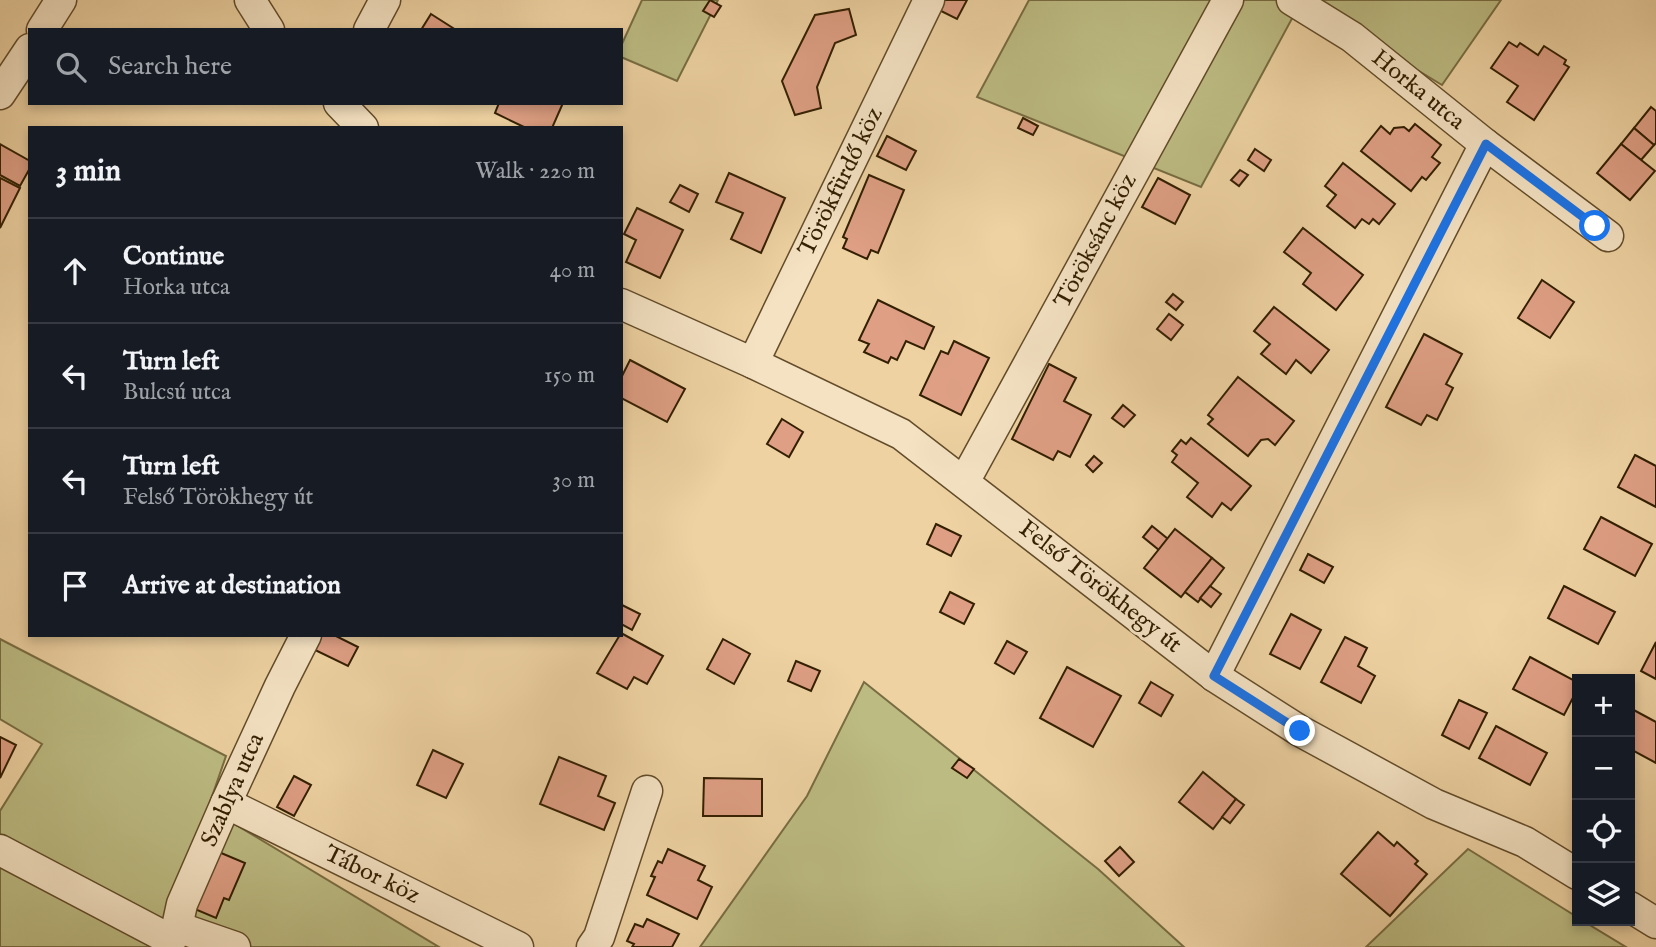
<!DOCTYPE html>
<html lang="en">
<head>
<meta charset="utf-8">
<style>
  :root { --surface:#171b24; --page:#242831; --text:#f1f3f6; --muted:#9ea1a6; --line:#363941 }
  body { margin:0; font-family:"IM FELL English",serif; background:var(--page); color:var(--text) }
  .controls { position:absolute; right:21px; bottom:21px; display:grid; overflow:hidden; border-radius:0px; box-shadow:0 4px 10px #0003 }
  .controls button { width:63px; height:63px; display:grid; place-items:center; padding:0; border:0; border-bottom:2px solid var(--line); background:var(--surface); color:var(--text); font:35px sans-serif }
  .stop { position:absolute; width:21px; height:21px; margin:-16px; border:5px solid #1a73e8; border-radius:50%; background:#fff }
  .stop.end { background:#1a73e8; border-color:#fff; box-shadow:0 2px 7px #0008 }
  .list { margin:0; padding:0; list-style:none }
  h2 { display:flex; justify-content:space-between; align-items:center; height:91px; margin:0; padding:0 28px; font-size:30px }
  h2 small { font-size:23px; font-weight:400; color:var(--muted) }
  .list li { display:grid; grid-template-columns:46px 1fr auto; gap:21px; align-items:center; box-sizing:border-box; height:105px; padding:0 28px; border-top:2px solid var(--line) }
  .list b { display:block; font-size:26px; white-space:nowrap }
  .list p { margin:0; font-size:23px; white-space:nowrap; color:var(--muted) }
  .list em { font-size:23px; font-style:normal; color:var(--muted) }
  .icon { flex:none; width:38px; height:38px; fill:none; stroke:currentColor; stroke-width:2; stroke-linecap:round; stroke-linejoin:round }
  .map { position:relative; flex:none; width:1656px; height:947px; overflow:hidden }
  .search { position:absolute; background:var(--surface); box-shadow:0 4px 10px #0003; left:28px; top:28px; width:595px; height:77px; display:flex; align-items:center; gap:18px; box-sizing:border-box; padding:0 24px; border-radius:0px; color:var(--muted); font-size:26px }
  .panel { position:absolute; background:var(--surface); box-shadow:0 4px 10px #0003; left:28px; top:126px; width:595px; height:511px; border-radius:0px }
  .map>svg:first-child { display:block }
  .green { fill:#bcbb82; stroke:#786d42; stroke-width:2 }
  .building { fill:#de9f84; stroke:#331f02; stroke-width:2 }
  .lines { fill:none; stroke-linecap:round; stroke-linejoin:round }
  .street-casing { stroke:#624c2a; stroke-width:33 }
  .street { stroke:#f4e2c3; stroke-width:30 }
  .route { stroke:#1a73e8; stroke-width:9 }
  .labels { text-anchor:middle; dominant-baseline:central; stroke-width:6; stroke-linejoin:round; paint-order:stroke }
  .street-label { font-size:24px; fill:#331f02; stroke:#f4e2c3 }
</style>
</head>
<body>
<div class="map">
<svg width="1656" height="947" viewBox="0 0 1656 947">
  <rect width="100%" height="100%" fill="#eed2a2"/>
  <filter id="stains"><feTurbulence type="fractalNoise" baseFrequency=".00286" numOctaves="4"/><feColorMatrix values="0 0 0 0 .2 0 0 0 0 .09 0 0 0 0 .02 0 0 0 .5 -.17"/></filter>
  <radialGradient id="worn" r=".72"><stop offset=".6" stop-color="#630" stop-opacity="0"/><stop offset="1" stop-color="#630" stop-opacity=".3"/></radialGradient>
  <g class="green">
    <path d="M642,0H718L677,81L621,57V46Z"/>
    <path d="M1029,0H1501L1442,85L1302,0L1201,187L977,97Z"/>
    <path d="M0,639L226,756L208,808L439,947H0V811L42,744L0,719Z"/>
    <path d="M864,682L1098,869L1184,947H700L807,796Z"/>
    <path d="M1468,849L1577,917V921H1583L1626,947H1366Z"/>
  </g>
  <g class="building">
    <path d="M710,0L721,6L714,17L703,11Z"/>
    <path d="M941,0H967L957,19L937,9Z"/>
    <path d="M849,9L856,35L835,43L817,87L821,108L795,115L782,81L815,15Z"/>
    <path d="M431,14L456,30H421Z"/>
    <path d="M1509,42L1517,47L1520,43L1538,55L1544,46L1566,60L1564,64L1569,67L1534,120L1507,102L1518,86L1491,68Z"/>
    <path d="M499,103H563L552,128H526L495,113Z"/>
    <path d="M1651,107L1656,111V143L1654,145L1634,128Z"/>
    <path d="M1023,118L1038,126L1033,135L1018,128Z"/>
    <path d="M1415,124L1441,145L1432,157L1440,163L1426,180L1422,177L1411,191L1361,151L1381,126L1390,134L1394,128L1404,127L1409,131Z"/>
    <path d="M1634,128L1654,145L1641,160L1621,144Z"/>
    <path d="M887,136L916,151L906,170L877,156Z"/>
    <path d="M0,144L30,161V168L20,186L0,175Z"/>
    <path d="M1621,144L1655,171L1630,200L1597,173Z"/>
    <path d="M1255,149L1271,160L1264,171L1248,160Z"/>
    <path d="M1343,163L1395,204L1379,224L1373,219L1369,224L1362,219L1355,228L1327,206L1336,195L1325,186Z"/>
    <path d="M1240,170L1248,175L1239,186L1231,180Z"/>
    <path d="M729,173L785,198L761,253L731,239L743,213L716,202Z"/>
    <path d="M869,175L904,190L878,253L871,250L867,259L843,248L847,239L843,237Z"/>
    <path d="M0,178L20,188L0,228Z"/>
    <path d="M1158,178L1190,195L1175,224L1142,207Z"/>
    <path d="M680,185L698,194L689,212L670,202Z"/>
    <path d="M637,208L683,230L660,278L626,262L636,240L624,234Z"/>
    <path d="M1303,228L1363,275L1336,310L1303,284L1311,273L1284,252Z"/>
    <path d="M1542,280L1574,302L1550,338L1518,318Z"/>
    <path d="M1173,294L1183,302L1176,310L1166,302Z"/>
    <path d="M878,300L934,327L924,349L906,341L897,360L891,357L888,363L864,352L869,344L859,340Z"/>
    <path d="M1274,307L1329,350L1311,373L1296,360L1286,374L1261,354L1270,344L1254,331Z"/>
    <path d="M1169,314L1183,325L1171,340L1157,329Z"/>
    <path d="M1424,334L1462,354L1446,384L1453,388L1437,420L1427,415L1421,425L1386,407Z"/>
    <path d="M954,341L989,358L961,415L920,395L941,351L948,354Z"/>
    <path d="M630,360L685,389L667,422L621,398V378Z"/>
    <path d="M1049,364L1076,378L1064,401L1091,415L1070,457L1058,451L1053,460L1012,439Z"/>
    <path d="M1238,377L1294,421L1275,445L1268,439L1261,440L1248,456L1208,424L1213,419L1208,415Z"/>
    <path d="M1123,405L1135,415L1124,427L1112,418Z"/>
    <path d="M782,419L803,432L789,457L767,444Z"/>
    <path d="M1191,438L1251,486L1231,510L1222,503L1212,517L1187,497L1198,483L1172,462L1177,455L1172,451L1181,440L1186,444Z"/>
    <path d="M1635,455L1656,466V507L1618,487Z"/>
    <path d="M1094,456L1102,463L1093,472L1086,465Z"/>
    <path d="M1601,517L1652,544L1635,576L1584,549Z"/>
    <path d="M936,524L961,536L951,556L927,544Z"/>
    <path d="M1152,526L1168,539L1159,550L1143,537Z"/>
    <path d="M1175,529L1212,558L1181,597L1144,568Z"/>
    <path d="M1308,554L1333,567L1324,583L1300,570Z"/>
    <path d="M1212,558L1224,568L1198,602L1185,592Z"/>
    <path d="M1210,586L1221,594L1211,607L1200,598Z"/>
    <path d="M1564,586L1615,612L1598,644L1548,618Z"/>
    <path d="M950,592L974,604L964,624L940,612Z"/>
    <path d="M622,605L640,614L632,630L621,624Z"/>
    <path d="M1291,614L1321,630L1300,669L1270,654Z"/>
    <path d="M621,633L663,656L647,684L634,677L627,689L597,673Z"/>
    <path d="M320,635H334L358,647L348,666L313,649Z"/>
    <path d="M1345,637L1367,648L1358,666L1375,676L1361,703L1321,682Z"/>
    <path d="M723,639L750,654L734,684L707,669Z"/>
    <path d="M1007,641L1027,652L1014,674L995,663Z"/>
    <path d="M1656,642V679L1641,671Z"/>
    <path d="M1530,657L1577,682V690L1564,715L1513,689Z"/>
    <path d="M796,661L820,671L811,691L788,681Z"/>
    <path d="M1067,667L1121,696L1093,747L1040,718Z"/>
    <path d="M1151,682L1173,695L1161,716L1139,703Z"/>
    <path d="M1459,700L1487,713L1469,749L1442,735Z"/>
    <path d="M1630,708L1656,722V763L1630,749Z"/>
    <path d="M1496,726L1547,753L1530,785L1479,758Z"/>
    <path d="M0,737L16,745L0,778Z"/>
    <path d="M433,750L463,764L446,798L417,785Z"/>
    <path d="M559,757L606,776L598,796L615,803L604,830L540,804Z"/>
    <path d="M959,759L974,769L967,778L952,768Z"/>
    <path d="M1203,772L1236,799L1213,829L1179,802Z"/>
    <path d="M294,776L311,785L294,816L277,807Z"/>
    <path d="M704,778L762,779V816H703Z"/>
    <path d="M1236,799L1244,805L1230,823L1222,817Z"/>
    <path d="M1378,832L1394,846L1397,842L1418,861L1415,864L1427,874L1390,916L1341,874Z"/>
    <path d="M1120,847L1134,862L1119,876L1105,861Z"/>
    <path d="M668,849L705,866L698,880L712,887L697,919L647,895L655,877L651,876L658,861L662,863Z"/>
    <path d="M214,850L245,863L229,900L224,898L216,918L190,907Z"/>
    <path d="M647,919L679,934L672,947H632L634,944L627,941L635,924L643,927Z"/>
  </g>
  <g class="lines">
    <g class="street-casing">
      <g id="street">
        <path d="M250,0L269,30"/>
        <path d="M1292,0L1352,37L1485,144L1608,236"/>
        <path d="M42,30L61,0"/>
        <path d="M369,30L385,0"/>
        <path d="M0,94L30,49"/>
        <path d="M339,103L363,128"/>
        <path d="M621,304L753,363L901,434L1214,676L1300,731L1434,804L1525,842L1577,874"/>
        <path d="M753,363L929,0"/>
        <path d="M964,482L1228,0"/>
        <path d="M1214,676L1485,144"/>
        <path d="M226,803L518,947"/>
        <path d="M0,850L171,940"/>
        <path d="M1630,907L1656,923"/>
        <path d="M177,927L235,947"/>
        <path d="M167,947L177,927L182,904L226,803L280,686L306,635"/>
        <path d="M592,947L599,937L647,791"/>
      </g>
    </g>
    <use href="#street" class="street"/>
  </g>
  <g class="lines">
    <path class="route" d="M1300,731L1214,676L1486,144L1595,226"/>
  </g>
  <g class="labels">
    <g class="street-label">
      <text transform="translate(1418 90) rotate(39)">Horka utca</text>
      <text transform="translate(841 182) rotate(-64)">Törökfürdő köz</text>
      <text transform="translate(1096 241) rotate(-62)">Töröksánc köz</text>
      <text transform="translate(1100 587) rotate(38)">Felső Törökhegy út</text>
      <text transform="translate(233 790) rotate(-66)">Szablya utca</text>
      <text transform="translate(372 875) rotate(26)">Tábor köz</text>
    </g>
  </g>
  <rect width="100%" height="100%" filter="url(#stains)"/>
  <rect width="100%" height="100%" fill="url(#worn)"/>
</svg>
<div class="controls">
<button>+</button>
<button>−</button>
<button><svg class="icon" aria-label="locate" viewBox="0 0 24 24"><circle cx="12" cy="12" r="6"/><path d="M12 2v4M12 18v4M2 12h4M18 12h4"/></svg></button>
<button><svg class="icon" aria-label="layers" viewBox="0 0 24 24"><path d="M12 4l9 5-9 5-9-5zM3 14l9 5 9-5"/></svg></button>
</div>
<div class="stop" style="left:1595px;top:226px"></div>
<div class="stop end" style="left:1300px;top:731px"></div>
<div class="search"><svg class="icon" aria-label="search" viewBox="0 0 24 24"><circle cx="10" cy="10" r="6"/><path d="M15 15l6 6"/></svg>Search here</div>
<section class="panel">
<h2>3 min<small>Walk · 220 m</small></h2>
<ul class="list">
<li><svg class="icon" aria-label="ahead" viewBox="0 0 24 24"><path d="M12 20V5M6 11l6-6 6 6"/></svg><div><b>Continue</b><p>Horka utca</p></div><em>40 m</em></li>
<li><svg class="icon" aria-label="left" viewBox="0 0 24 24"><path d="M17 20v-9H6M10 6l-5 5 5 5"/></svg><div><b>Turn left</b><p>Bulcsú utca</p></div><em>150 m</em></li>
<li><svg class="icon" aria-label="left" viewBox="0 0 24 24"><path d="M17 20v-9H6M10 6l-5 5 5 5"/></svg><div><b>Turn left</b><p>Felső Törökhegy út</p></div><em>30 m</em></li>
<li><svg class="icon" aria-label="arrive" viewBox="0 0 24 24"><path d="M6 21V4h12l-3 4 3 4H6"/></svg><div><b>Arrive at destination</b></div></li>
</ul>
</section>
</div>
</body>
</html>
